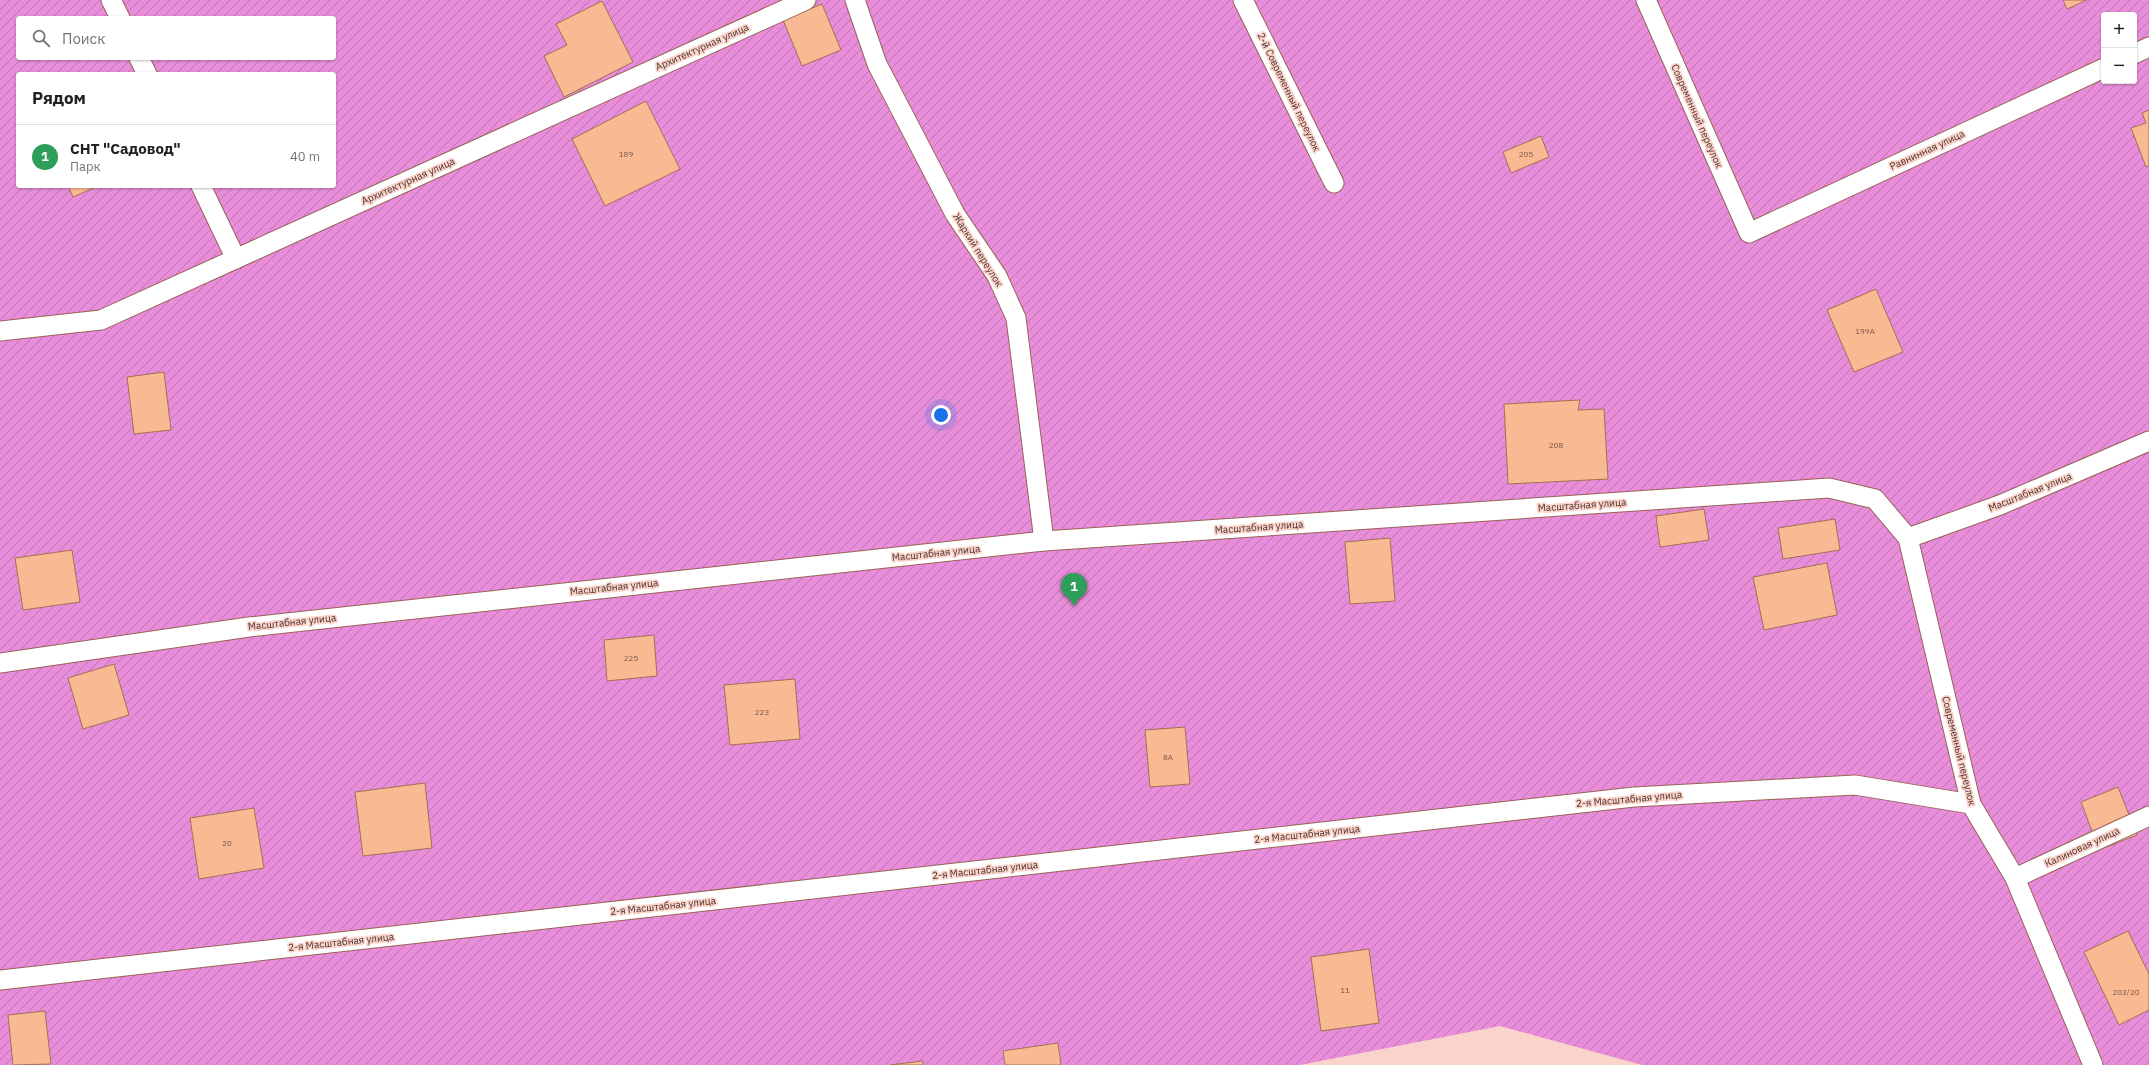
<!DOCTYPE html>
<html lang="ru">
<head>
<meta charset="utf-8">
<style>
  :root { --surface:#fff; --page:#f2f2f2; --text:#202124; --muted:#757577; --line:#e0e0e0; --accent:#2c7280 }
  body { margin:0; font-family:"IBM Plex Sans",sans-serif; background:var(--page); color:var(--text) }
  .controls { position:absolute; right:12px; top:12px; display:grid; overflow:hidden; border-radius:4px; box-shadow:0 1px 3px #0004 }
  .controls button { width:36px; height:36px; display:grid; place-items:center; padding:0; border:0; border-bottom:1px solid var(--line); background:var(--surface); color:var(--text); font:20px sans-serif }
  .you { position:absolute; left:941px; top:415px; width:14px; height:14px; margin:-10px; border:3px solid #fff; border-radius:50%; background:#1a73e8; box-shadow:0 0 0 6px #1a73e833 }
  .badge { display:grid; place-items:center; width:26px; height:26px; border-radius:50%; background:var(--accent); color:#fff; font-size:13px; font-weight:700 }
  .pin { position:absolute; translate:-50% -33px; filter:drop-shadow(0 1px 2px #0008) }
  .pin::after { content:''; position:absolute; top:21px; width:14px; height:12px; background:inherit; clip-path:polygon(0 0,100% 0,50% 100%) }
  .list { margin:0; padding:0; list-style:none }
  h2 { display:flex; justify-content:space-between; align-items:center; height:52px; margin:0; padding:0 16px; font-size:17px }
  h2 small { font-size:13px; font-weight:400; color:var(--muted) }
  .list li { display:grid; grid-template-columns:26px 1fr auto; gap:12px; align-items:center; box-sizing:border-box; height:64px; padding:0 16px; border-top:1px solid var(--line) }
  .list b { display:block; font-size:15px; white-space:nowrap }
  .list p { margin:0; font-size:13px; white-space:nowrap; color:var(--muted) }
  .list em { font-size:13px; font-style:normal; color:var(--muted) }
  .icon { flex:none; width:22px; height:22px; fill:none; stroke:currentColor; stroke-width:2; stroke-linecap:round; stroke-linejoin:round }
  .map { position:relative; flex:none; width:2149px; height:1065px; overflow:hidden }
  .search { position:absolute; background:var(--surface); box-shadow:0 1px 3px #0004; left:16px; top:16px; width:320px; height:44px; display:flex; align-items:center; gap:10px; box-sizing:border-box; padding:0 14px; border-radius:4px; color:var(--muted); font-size:15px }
  .panel { position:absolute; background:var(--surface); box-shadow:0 1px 3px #0004; left:16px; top:72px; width:320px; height:116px; border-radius:4px }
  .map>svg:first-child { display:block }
  .garden { fill:url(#garden-furrows); fill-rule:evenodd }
  .building { fill:#f9ba93; stroke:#a17051 }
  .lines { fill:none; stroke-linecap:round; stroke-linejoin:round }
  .lane-casing { stroke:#996255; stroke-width:21 }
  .lane { stroke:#fff; stroke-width:19 }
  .labels { text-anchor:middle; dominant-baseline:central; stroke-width:3.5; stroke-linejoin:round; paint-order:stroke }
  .number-label { font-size:8px; fill:#765346 }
  .street-label { font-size:10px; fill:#4a312c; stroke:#fad3ca }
</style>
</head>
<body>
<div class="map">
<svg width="2149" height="1065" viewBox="0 0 2149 1065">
  <defs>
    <pattern id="garden-furrows" width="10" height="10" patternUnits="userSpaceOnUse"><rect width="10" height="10" fill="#e78dd9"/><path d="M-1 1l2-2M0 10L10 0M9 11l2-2" fill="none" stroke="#bd74b0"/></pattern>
  </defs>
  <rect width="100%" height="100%" fill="#fad3ca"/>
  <path class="garden" d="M0,0H2149V1065H1642L1500,1026L1300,1065H0ZM2104,15H2134V81H2104ZM18,18H334V58H18ZM18,74H334V186H18Z"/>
  <g class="building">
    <path d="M2063,0H2087L2067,9Z"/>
    <path d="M602,1L633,62L564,97L544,56L567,45L556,24Z"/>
    <path d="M822,4L841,50L802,66L783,20Z"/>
    <path d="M646,101L680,169L605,206L572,139Z"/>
    <path d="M2149,110V166L2146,167L2131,128L2146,123L2142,113Z"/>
    <path d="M1541,136L1549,157L1511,173L1503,152Z"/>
    <path d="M68,186H98L73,197Z"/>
    <path d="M1876,289L1903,352L1854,372L1827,310Z"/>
    <path d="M164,372L171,430L134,434L127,377Z"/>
    <path d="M1580,400L1578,410L1604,409L1608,479L1508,484L1504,404Z"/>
    <path d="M1704,509L1709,540L1660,547L1656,516Z"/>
    <path d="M1835,519L1840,550L1783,559L1778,528Z"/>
    <path d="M1390,538L1395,601L1350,604L1345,542Z"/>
    <path d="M72,550L80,602L23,610L15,558Z"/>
    <path d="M1827,563L1837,615L1764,630L1753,577Z"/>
    <path d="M654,635L657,676L607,681L604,640Z"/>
    <path d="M114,664L129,715L83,729L68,678Z"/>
    <path d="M795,679L800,739L730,745L724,685Z"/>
    <path d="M1185,727L1190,784L1150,787L1145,730Z"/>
    <path d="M425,783L432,848L363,856L355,792Z"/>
    <path d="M2118,787L2137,835L2099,850L2081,802Z"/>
    <path d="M254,808L264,868L199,879L190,818Z"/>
    <path d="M2128,931L2149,974V1010L2119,1025L2084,952Z"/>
    <path d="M1369,949L1379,1023L1321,1031L1311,957Z"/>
    <path d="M45,1011L51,1064L13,1065L8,1015Z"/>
    <path d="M1058,1043L1061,1065H1005L1003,1051Z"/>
    <path d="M923,1061V1065H890Z"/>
  </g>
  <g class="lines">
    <g class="lane-casing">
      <g id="lane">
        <path d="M111,0L120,18"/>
        <path d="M855,0L877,64L955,214L997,276L1016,318L1044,541"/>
        <path d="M1243,0L1334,183"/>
        <path d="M1646,0L1749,233L2104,68"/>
        <path d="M2134,54L2149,47"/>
        <path d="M139,58L147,74"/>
        <path d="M201,186L236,259"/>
        <path d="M0,331L101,320L806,0"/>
        <path d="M1908,538L2000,505L2149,441"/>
        <path d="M0,663L249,627L1044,541L1829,488L1875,499L1908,538L1971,804L2015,878L2093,1065"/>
        <path d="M2015,878L2149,816"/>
        <path d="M0,980L1634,797L1855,785L1971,804"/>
      </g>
    </g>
    <use href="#lane" class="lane"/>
  </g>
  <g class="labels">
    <g class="number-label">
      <text x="626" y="154">189</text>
      <text x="1526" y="154">205</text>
      <text x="1865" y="331">199А</text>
      <text x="1556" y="445">208</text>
      <text x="631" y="658">225</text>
      <text x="762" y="712">223</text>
      <text x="1168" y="757">8А</text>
      <text x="227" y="843">20</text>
      <text x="1345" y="990">11</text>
      <text x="2126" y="992">203/20</text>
    </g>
    <g class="street-label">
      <text transform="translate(702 47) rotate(-24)">Архитектурная улица</text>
      <text transform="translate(1289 92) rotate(64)">2-й Современный переулок</text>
      <text transform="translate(1697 116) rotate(66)">Современный переулок</text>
      <text transform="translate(1927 150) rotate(-25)">Равнинная улица</text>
      <text transform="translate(408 181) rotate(-24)">Архитектурная улица</text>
      <text transform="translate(978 250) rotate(58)">Жаркий переулок</text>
      <text transform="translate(2030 492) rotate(-22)">Масштабная улица</text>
      <text transform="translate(1582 505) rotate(-4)">Масштабная улица</text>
      <text transform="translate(1259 527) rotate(-4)">Масштабная улица</text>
      <text transform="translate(936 553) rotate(-6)">Масштабная улица</text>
      <text transform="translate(614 587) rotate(-6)">Масштабная улица</text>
      <text transform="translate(292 622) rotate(-6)">Масштабная улица</text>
      <text transform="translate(1959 751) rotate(76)">Современный переулок</text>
      <text transform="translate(1629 799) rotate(-5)">2-я Масштабная улица</text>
      <text transform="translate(1307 834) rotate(-6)">2-я Масштабная улица</text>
      <text transform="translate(2082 847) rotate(-25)">Калиновая улица</text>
      <text transform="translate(985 870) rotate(-6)">2-я Масштабная улица</text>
      <text transform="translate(663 906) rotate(-6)">2-я Масштабная улица</text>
      <text transform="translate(341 942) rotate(-6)">2-я Масштабная улица</text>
    </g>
  </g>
</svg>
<div class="controls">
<button>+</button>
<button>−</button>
</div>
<div class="you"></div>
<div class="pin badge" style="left:1074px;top:606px;background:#2e9e5b">1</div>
<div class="search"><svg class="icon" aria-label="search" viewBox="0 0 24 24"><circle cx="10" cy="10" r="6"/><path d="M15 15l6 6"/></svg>Поиск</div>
<section class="panel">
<h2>Рядом<small></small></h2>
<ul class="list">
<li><span class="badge" style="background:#2e9e5b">1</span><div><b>СНТ &quot;Садовод&quot;</b><p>Парк</p></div><em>40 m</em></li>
</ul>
</section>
</div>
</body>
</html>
